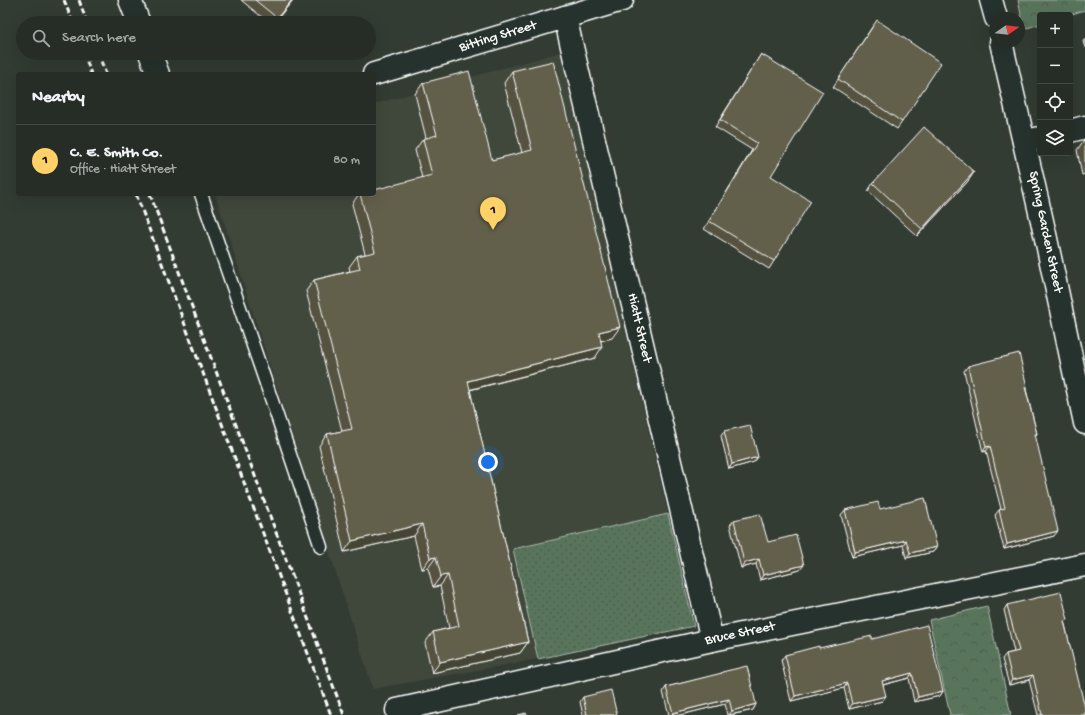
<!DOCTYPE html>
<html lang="en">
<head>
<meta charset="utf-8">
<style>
  :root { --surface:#262d26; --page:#323932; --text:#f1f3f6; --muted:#a4a8a7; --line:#424943; --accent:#ffd166 }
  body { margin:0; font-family:"Gochi Hand",sans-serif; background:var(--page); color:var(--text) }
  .controls { position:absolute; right:12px; top:12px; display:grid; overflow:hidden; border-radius:4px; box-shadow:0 4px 16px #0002 }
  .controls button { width:36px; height:36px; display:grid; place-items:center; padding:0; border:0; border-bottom:1px solid var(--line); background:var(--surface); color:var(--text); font:20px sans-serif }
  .compass { position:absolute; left:989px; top:12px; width:36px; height:36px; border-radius:50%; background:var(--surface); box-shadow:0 4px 16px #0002; rotate:76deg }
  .you { position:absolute; left:488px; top:462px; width:14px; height:14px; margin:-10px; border:3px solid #fff; border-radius:50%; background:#1a73e8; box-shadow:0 0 0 6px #1a73e833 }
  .badge { display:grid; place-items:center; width:26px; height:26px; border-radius:50%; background:var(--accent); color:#111; font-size:13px; font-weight:700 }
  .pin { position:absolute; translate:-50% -33px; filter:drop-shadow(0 1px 2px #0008) }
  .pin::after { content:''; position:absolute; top:21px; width:14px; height:12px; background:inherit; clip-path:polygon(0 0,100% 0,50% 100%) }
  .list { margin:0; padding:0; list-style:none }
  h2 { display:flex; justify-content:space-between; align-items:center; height:52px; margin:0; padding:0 16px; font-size:17px }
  h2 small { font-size:13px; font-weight:400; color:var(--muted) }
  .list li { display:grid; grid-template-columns:26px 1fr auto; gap:12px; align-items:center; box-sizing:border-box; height:72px; padding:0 16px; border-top:1px solid var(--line) }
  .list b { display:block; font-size:15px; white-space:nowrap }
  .list p { margin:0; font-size:13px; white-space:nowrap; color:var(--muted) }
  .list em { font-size:13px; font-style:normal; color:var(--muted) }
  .icon { flex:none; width:22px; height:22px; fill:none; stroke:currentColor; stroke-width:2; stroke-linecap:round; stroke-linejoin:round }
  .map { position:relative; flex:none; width:1085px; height:715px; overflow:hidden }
  .search { position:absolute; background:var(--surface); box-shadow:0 4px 16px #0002; left:16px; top:16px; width:360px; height:44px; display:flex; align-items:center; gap:10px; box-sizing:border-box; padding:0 14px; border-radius:22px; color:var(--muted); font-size:15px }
  .panel { position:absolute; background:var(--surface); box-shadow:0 4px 16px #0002; left:16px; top:72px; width:360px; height:124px; border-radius:4px }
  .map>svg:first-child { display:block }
  .built { fill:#40473a }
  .green { fill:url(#green-dots); stroke:#acbaae }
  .forest { fill:url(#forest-crowns); stroke:#acbaae }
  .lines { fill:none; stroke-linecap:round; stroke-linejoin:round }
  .service-casing { stroke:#fff; stroke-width:15 }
  .minor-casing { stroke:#fff; stroke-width:25 }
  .tertiary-casing { stroke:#fff; stroke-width:25 }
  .secondary-casing { stroke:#fff; stroke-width:25 }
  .service { stroke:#26332d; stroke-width:12 }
  .minor { stroke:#26332d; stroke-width:22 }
  .tertiary { stroke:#26332d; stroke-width:22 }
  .secondary { stroke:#26332d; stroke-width:22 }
  .rail { stroke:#fff; stroke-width:3; stroke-dasharray:6 3; stroke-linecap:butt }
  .wall { fill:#545341; stroke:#fff }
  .shaded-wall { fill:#454435; stroke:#fff }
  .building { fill:#62614c; stroke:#fff }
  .labels { text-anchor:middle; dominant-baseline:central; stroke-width:3.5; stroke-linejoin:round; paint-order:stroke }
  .street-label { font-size:14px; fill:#fff; stroke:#26332d }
</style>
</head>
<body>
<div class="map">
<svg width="1085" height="715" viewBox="0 0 1085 715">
  <defs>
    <pattern id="green-dots" width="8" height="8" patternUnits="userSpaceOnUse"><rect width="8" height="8" fill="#58755c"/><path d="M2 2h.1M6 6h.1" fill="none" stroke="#515c52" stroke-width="1.8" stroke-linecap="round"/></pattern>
    <pattern id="forest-crowns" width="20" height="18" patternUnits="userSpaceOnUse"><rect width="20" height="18" fill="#58755c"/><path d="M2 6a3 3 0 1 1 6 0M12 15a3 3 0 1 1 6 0" fill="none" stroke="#515c52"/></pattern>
  </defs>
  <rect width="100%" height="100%" fill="#323c33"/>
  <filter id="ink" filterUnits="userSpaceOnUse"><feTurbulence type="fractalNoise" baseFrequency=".025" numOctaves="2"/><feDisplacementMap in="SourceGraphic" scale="8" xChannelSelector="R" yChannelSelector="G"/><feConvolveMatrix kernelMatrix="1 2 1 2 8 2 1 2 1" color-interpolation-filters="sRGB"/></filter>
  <g filter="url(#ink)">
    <path class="built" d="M561,52L668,514L513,549L538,659L373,689L215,194H374V104Z"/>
    <path class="green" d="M668,514L694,626L538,659L513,549Z"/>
    <g class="forest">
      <path d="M1018,0H1085V10L1069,15H1040V24L1024,29Z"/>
      <path d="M987,606L1011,715H950L929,620Z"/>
    </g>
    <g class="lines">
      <g class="service-casing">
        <path id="service" d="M201,194L270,395L321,547"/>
      </g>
      <g class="minor-casing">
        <g id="minor">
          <path d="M130,0L139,23"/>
          <path d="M565,17L712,640"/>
          <path d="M150,53L158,74"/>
          <path d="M374,74L622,0"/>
          <path d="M398,715L397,710L712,640L1085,565"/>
        </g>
      </g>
      <g class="tertiary-casing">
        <g id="tertiary">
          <path d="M1070,131L1085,127"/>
          <path d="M1024,141L1040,138"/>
        </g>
      </g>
      <g class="secondary-casing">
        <g id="secondary">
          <path d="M991,0L996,18"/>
          <path d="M1001,42L1045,234L1085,423"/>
        </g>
      </g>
      <use href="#service" class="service"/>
      <use href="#minor" class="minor"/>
      <use href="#tertiary" class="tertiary"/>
      <use href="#secondary" class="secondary"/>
      <g class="rail">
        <path d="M64,0L73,23"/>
        <path d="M79,0L87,23"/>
        <path d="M84,53L91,74"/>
        <path d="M98,53L106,74"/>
        <path d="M136,194L331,715"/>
        <path d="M150,194L344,715"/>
      </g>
    </g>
    <g class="wall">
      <path d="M241,0H293L274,23H269Z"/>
      <path d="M872,27L902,122L897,129L833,87Z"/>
      <path d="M1085,38V48L1083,41Z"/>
      <path d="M761,54L771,176L774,261L769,269L704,229L752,150L715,127Z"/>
      <path d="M512,71L612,338L601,341L595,358L470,390L528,642L520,653L432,673L425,643L433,632L449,628L440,586L433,587L428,568L422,569L414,536L344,552L319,446L327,434L342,431L306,291L314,280L350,271L349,267L357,256L365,254L352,204L359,194H374L422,178L415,150L423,139L426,138L415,94L423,83L492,160L522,153L504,83Z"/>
      <path d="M1084,140H1085V174L1082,175L1077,150Z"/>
      <path d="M969,180L917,236L868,191L873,183Z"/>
      <path d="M968,366L1027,387L1026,389L1037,434L1035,436L1054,536L1004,549L995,515L999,510L1001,509L986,451L983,452L964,371Z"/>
      <path d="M724,431L758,457L754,462L729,469L721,436Z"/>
      <path d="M880,509L937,547L933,552L906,558L903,545L852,557L841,515L845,510Z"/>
      <path d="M734,520L768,542L800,570L760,580L756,564L741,568L730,525Z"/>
      <path d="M1007,605L1065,624L1085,715H1038L1029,680L1009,685L1002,659L1006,654L1014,652L1004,610Z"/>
      <path d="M872,639L943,691L940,696L914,702L909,678L883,685L882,701L849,709L844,688L791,701L781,660L785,655Z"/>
      <path d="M722,672L756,704L753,710L731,715H728L725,704L680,715H669L663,692L666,687L721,674Z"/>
      <path d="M583,697L617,715H583L580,702Z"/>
    </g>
    <g class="shaded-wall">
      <path d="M292,0H293L274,23L277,18Z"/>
      <path d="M974,172L969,180L917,236L922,229Z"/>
      <path d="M620,327L612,338L591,343L599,332Z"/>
      <path d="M602,347L595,358L460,392L468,381Z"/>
      <path d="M990,446L986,451L983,452L986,447Z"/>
      <path d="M758,457L754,462L729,469L732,464Z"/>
      <path d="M422,524L414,536L344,552L352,541Z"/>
      <path d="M1058,531L1054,536L1004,549L1007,544Z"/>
      <path d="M906,540L903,545L852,557L855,552Z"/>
      <path d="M937,547L933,552L906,558L910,553Z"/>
      <path d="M436,557L428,568L422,569L430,558Z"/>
      <path d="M759,559L756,564L741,568L744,563Z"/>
      <path d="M804,565L800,570L760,580L763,575Z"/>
      <path d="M448,575L440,586L433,587L441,576Z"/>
      <path d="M528,642L520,653L432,673L440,662Z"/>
      <path d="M912,673L909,678L878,686L882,681Z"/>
      <path d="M1033,675L1029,680L1009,685L1012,680Z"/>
      <path d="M847,683L844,688L791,701L795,696Z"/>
      <path d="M943,691L940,696L914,702L918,697Z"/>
      <path d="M886,696L882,701L849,709L852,704Z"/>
      <path d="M729,699L725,704L680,715H671L673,713Z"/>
      <path d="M756,704L753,710L729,715L732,711Z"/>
    </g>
    <g class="building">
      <path d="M255,0H292L277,18Z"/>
      <path d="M877,20L941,63L902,122L838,79Z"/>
      <path d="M761,54L823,92L771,176L811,201L774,261L709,221L757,143L720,120Z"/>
      <path d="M553,61L620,327L599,332L602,347L468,381L528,642L440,662L433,632L459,626L448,575L441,576L436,557L430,558L422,524L352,541L327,434L352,429L314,280L360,269L357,256L375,252L360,194H374V190L432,175L423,139L437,135L423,83L469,71L492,160L532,150L512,71Z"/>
      <path d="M924,127L974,172L922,229L873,183Z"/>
      <path d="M1019,353L1027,387H1025L1037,434H1035L1058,531L1007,544L999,510L1005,508L990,446L986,447L968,366Z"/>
      <path d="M750,425L758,457L732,464L724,431Z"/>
      <path d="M925,498L937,547L910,553L906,540L855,552L845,510L878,502L880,509Z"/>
      <path d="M760,514L768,542L796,535L804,565L763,575L759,559L744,563L734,520Z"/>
      <path d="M1061,592L1068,620L1064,621L1085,708V715H1042L1033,675L1012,680L1006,654L1019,651L1007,605Z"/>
      <path d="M927,625L943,691L918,697L912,673L882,681L886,696L852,704L847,683L795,696L785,655L819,646V648L872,636V639Z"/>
      <path d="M747,666L756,704L732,711L729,699L673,713L666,687L722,673V672Z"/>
      <path d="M611,690L617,715H587L583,697Z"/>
      <path d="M526,713L527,715H518Z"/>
    </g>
  </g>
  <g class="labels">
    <g class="street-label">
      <text transform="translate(498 37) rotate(-17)">Bitting Street</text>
      <text transform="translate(1045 232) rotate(78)">Spring Garden Street</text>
      <text transform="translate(639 328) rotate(77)">Hiatt Street</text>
      <text transform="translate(740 634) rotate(-12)">Bruce Street</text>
    </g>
  </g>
</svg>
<div class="controls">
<button>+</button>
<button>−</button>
<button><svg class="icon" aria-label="locate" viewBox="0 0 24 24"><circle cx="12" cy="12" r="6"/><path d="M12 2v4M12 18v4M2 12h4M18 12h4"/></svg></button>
<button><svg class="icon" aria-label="layers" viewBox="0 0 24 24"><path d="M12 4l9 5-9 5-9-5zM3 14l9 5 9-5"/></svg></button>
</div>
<svg class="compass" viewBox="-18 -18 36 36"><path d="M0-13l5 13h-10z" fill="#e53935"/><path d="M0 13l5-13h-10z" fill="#a4a8a7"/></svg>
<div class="you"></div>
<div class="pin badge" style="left:493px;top:230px">1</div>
<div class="search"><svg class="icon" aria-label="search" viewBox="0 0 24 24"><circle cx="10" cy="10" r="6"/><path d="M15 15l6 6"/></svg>Search here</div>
<section class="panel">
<h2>Nearby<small></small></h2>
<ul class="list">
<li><span class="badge">1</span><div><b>C. E. Smith Co.</b><p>Office · Hiatt Street</p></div><em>80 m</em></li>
</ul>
</section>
</div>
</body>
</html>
